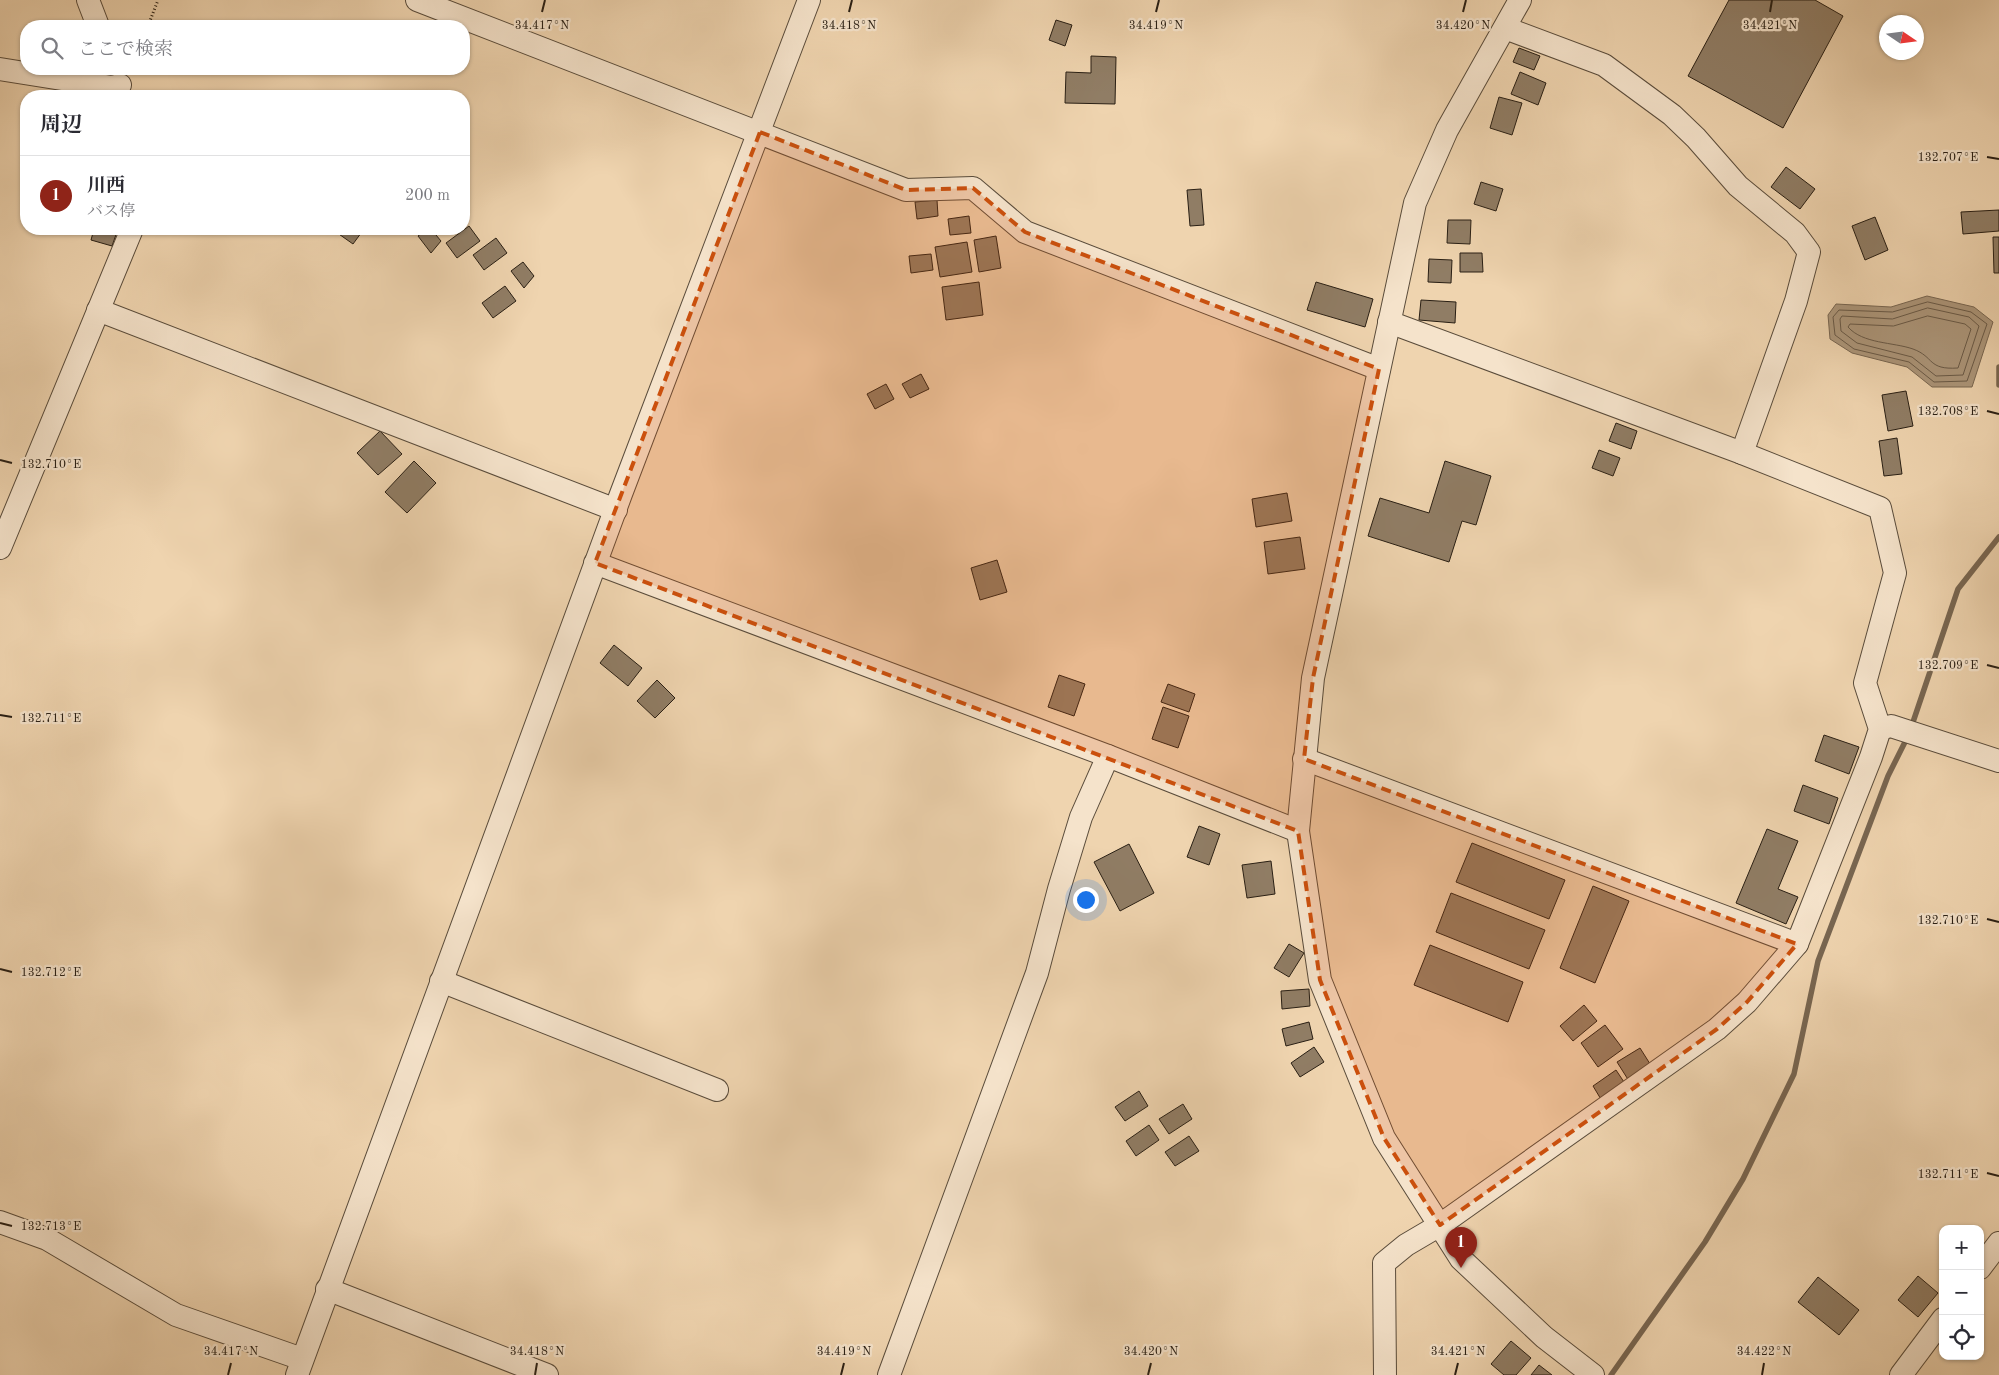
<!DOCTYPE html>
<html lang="ja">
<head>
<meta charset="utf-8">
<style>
  :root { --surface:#fff; --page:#f2f2f3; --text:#2b2b33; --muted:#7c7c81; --line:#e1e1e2; --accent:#8f2418 }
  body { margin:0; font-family:"Old Standard TT","Noto Serif JP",serif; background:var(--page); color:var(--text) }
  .controls { position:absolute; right:15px; bottom:15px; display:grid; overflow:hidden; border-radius:10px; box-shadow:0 1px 4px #0004 }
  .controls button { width:45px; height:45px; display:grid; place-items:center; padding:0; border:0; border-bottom:1px solid var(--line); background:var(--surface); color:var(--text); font:25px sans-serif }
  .compass { position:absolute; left:1879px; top:15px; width:45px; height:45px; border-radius:50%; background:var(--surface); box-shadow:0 1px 4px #0004; rotate:103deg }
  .you { position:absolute; left:1085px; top:899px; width:18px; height:18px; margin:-12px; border:4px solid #fff; border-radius:50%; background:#1a73e8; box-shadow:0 0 0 8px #1a73e833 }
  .badge { display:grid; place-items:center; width:32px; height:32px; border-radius:50%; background:var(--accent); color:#fff; font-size:16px; font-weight:700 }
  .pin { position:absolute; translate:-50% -41px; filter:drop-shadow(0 1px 2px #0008) }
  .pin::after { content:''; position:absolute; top:26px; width:18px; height:15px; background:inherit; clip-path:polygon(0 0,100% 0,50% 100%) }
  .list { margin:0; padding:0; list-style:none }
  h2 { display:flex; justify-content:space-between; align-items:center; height:65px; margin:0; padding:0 20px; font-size:21px }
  h2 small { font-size:16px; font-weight:400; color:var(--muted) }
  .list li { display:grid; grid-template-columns:32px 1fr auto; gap:15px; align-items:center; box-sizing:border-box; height:80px; padding:0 20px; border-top:1px solid var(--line) }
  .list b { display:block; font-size:19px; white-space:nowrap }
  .list p { margin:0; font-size:16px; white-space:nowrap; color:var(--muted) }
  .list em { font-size:16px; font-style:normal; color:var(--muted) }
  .icon { flex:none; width:28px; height:28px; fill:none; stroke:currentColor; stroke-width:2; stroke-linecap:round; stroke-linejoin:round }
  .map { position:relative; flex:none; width:1999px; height:1375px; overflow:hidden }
  .search { position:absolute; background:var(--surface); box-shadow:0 1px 4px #0004; left:20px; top:20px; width:450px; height:55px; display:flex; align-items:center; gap:12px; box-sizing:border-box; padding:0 18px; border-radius:20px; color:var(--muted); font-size:19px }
  .panel { position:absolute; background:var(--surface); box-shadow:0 1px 4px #0004; left:20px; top:90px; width:450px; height:145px; border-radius:20px }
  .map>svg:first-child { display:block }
  .water { fill:#ac967a; stroke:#786651 }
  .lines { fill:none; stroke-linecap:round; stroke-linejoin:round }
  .shore { stroke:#6a5a47; stroke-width:1 }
  .stream { stroke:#786651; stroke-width:5.5 }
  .building { fill:#907d65; stroke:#291f14 }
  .minor-casing { stroke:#5a4c3b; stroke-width:24 }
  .path { stroke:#291f14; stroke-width:3; stroke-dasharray:1 2.5; stroke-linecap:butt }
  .minor { stroke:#f5e3cb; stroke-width:22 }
  .marked { fill:#cb500d; fill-opacity:0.2; stroke:#cb500d; stroke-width:4; stroke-dasharray:10 6; stroke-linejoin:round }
  .ticks { fill:none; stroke:#291f14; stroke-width:2 }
  .ticks-label { font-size:12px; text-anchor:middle; fill:#291f14; stroke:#f5e3cb; stroke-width:4.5; stroke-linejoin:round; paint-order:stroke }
</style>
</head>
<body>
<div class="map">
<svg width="1999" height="1375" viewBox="0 0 1999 1375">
  <rect width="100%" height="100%" fill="#efd4af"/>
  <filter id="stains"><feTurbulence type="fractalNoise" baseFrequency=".004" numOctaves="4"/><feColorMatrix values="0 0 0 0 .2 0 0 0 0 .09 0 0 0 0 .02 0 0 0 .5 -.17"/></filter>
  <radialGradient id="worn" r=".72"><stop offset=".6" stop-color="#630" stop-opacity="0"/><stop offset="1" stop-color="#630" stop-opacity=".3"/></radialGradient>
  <path class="water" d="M1927,296L1974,307L1993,322L1972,387H1932L1907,367L1852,353L1830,339L1828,315L1836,304L1891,307Z"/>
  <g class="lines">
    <g class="shore">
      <path d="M1928,302L1971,312L1987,324L1967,381L1934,382L1909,362L1854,349L1835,335L1833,317L1839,310L1892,312Z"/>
      <path d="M1928,308L1969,317L1979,326L1963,375L1936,376L1912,357L1857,343L1841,331L1840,319L1842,316L1892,319Z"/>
      <path d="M1928,316L1965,324L1971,329L1958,368C1927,370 1935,357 1913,349C1893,342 1863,344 1848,327L1850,324L1893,326Z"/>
    </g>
    <g class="stream">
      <path d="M1999,367V385"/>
      <path d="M1911,728L1958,589L1999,537"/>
      <path d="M1611,1375L1705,1242L1743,1179L1794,1074L1818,961L1888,776L1908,736"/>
    </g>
  </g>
  <g class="building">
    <path d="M1729,0H1815L1843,16L1783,128L1688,76Z"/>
    <path d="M1056,20L1072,25L1065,46L1049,40Z"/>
    <path d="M1519,48L1540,56L1534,70L1513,62Z"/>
    <path d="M1091,56L1116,57L1115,104L1065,103L1066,72L1091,73Z"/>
    <path d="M1520,72L1546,83L1538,105L1511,94Z"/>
    <path d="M1499,97L1522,103L1512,135L1490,128Z"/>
    <path d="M1786,167L1815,189L1800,209L1771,187Z"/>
    <path d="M1481,182L1503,189L1496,211L1474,204Z"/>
    <path d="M1201,189L1204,225L1190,226L1187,190Z"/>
    <path d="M937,200L938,216L917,219L915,202Z"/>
    <path d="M1999,210V231L1963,234L1961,212Z"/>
    <path d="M969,216L971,233L950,235L948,219Z"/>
    <path d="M1875,217L1888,250L1865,260L1852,226Z"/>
    <path d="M1448,220H1471L1470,244L1447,243Z"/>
    <path d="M469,226L480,241L457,258L446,243Z"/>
    <path d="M94,229H118L112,246L91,240Z"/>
    <path d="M338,229H364L353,244L336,232Z"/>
    <path d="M427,229H431L441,241L431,253L418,236Z"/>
    <path d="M996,236L1001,268L979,272L974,240Z"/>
    <path d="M1993,237H1999V273H1994Z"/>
    <path d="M496,238L507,253L484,270L473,255Z"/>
    <path d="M967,242L972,272L940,277L935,247Z"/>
    <path d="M1460,253H1482L1483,272H1460Z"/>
    <path d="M931,254L933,270L911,273L909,256Z"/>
    <path d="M1429,259L1452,260L1451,283L1428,282Z"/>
    <path d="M523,262L534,276L524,288L511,271Z"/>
    <path d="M979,282L983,315L946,320L942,287Z"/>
    <path d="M1316,282L1373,299L1365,327L1307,310Z"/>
    <path d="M505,286L516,301L493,318L482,303Z"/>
    <path d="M1421,300L1456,302L1455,323L1419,320Z"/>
    <path d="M921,374L929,389L910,398L902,384Z"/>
    <path d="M886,384L894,399L875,409L867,394Z"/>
    <path d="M1906,391L1913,426L1888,431L1882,395Z"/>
    <path d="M1616,423L1637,431L1631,449L1609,441Z"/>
    <path d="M380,431L402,454L378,475L357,453Z"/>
    <path d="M1897,438L1902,474L1884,476L1879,441Z"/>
    <path d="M1599,450L1620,458L1613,476L1592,468Z"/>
    <path d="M414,461L436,483L407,513L385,492Z"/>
    <path d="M1445,461L1491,476L1476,525L1462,521L1449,562L1368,536L1380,498L1429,513Z"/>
    <path d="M1287,493L1292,521L1256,527L1252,499Z"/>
    <path d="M1300,537L1305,569L1268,574L1264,542Z"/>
    <path d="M997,560L1007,592L980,600L971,568Z"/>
    <path d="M614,645L642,668L628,686L600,663Z"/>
    <path d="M1059,675L1085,684L1074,716L1048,707Z"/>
    <path d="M657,680L675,698L655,718L637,701Z"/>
    <path d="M1168,684L1195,694L1189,712L1161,702Z"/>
    <path d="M1163,707L1189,716L1178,748L1152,739Z"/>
    <path d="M1824,735L1859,747L1849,774L1815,761Z"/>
    <path d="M1803,785L1838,798L1829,824L1794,811Z"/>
    <path d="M1199,826L1220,834L1209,865L1187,857Z"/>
    <path d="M1767,829L1798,841L1778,889L1798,897L1786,924L1736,903Z"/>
    <path d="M1472,843L1565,880L1549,919L1456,882Z"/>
    <path d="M1129,844L1154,893L1120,911L1094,862Z"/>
    <path d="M1271,861L1275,894L1247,898L1242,865Z"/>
    <path d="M1593,886L1629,901L1595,983L1560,968Z"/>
    <path d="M1451,893L1545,930L1529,969L1436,932Z"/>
    <path d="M1289,944L1304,953L1289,977L1274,968Z"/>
    <path d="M1430,945L1523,982L1508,1022L1414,985Z"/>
    <path d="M1309,989L1310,1006L1282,1009L1281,991Z"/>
    <path d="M1584,1005L1597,1021L1573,1041L1560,1026Z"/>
    <path d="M1309,1022L1313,1039L1286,1046L1282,1029Z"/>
    <path d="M1605,1025L1623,1049L1598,1067L1581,1043Z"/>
    <path d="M1314,1047L1324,1062L1300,1077L1291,1063Z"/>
    <path d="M1640,1048L1652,1067L1629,1081L1617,1062Z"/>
    <path d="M1616,1070L1626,1085L1602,1101L1593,1086Z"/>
    <path d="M1139,1091L1148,1106L1125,1121L1115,1107Z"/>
    <path d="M1183,1104L1192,1119L1169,1134L1159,1119Z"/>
    <path d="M1149,1125L1159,1140L1136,1156L1126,1141Z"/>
    <path d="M1189,1136L1199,1151L1175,1166L1165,1152Z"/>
    <path d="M1918,1276L1938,1293L1918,1317L1898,1300Z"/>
    <path d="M1818,1277L1859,1310L1839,1335L1798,1302Z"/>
    <path d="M1511,1341L1531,1358L1516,1375H1504L1491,1364Z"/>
    <path d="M1539,1365L1552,1375H1531Z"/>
  </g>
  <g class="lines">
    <g class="minor-casing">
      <g id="minor">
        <path d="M88,0L98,26"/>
        <path d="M417,0L906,190L973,188L1025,232L1379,369"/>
        <path d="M1520,0L1447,130L1415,203L1313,678L1298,831L1320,980L1384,1138L1461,1259L1544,1337L1593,1375"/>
        <path d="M1505,28L1604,65L1672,115L1696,138L1738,186L1795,233L1809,252L1796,301L1742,453"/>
        <path d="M0,69L112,87L120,85"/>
        <path d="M98,310L616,510"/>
        <path d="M0,548L132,229"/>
        <path d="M595,563L1108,756L1298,831"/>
        <path d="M1880,729L1891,726L1999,761"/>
        <path d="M1304,759L1797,944"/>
        <path d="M441,981L717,1090"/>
        <path d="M0,1222L47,1239L176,1315L302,1359"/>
        <path d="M1980,1268L1999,1243"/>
        <path d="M327,1289L547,1375"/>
        <path d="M297,1375L621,494L809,0"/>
        <path d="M889,1375L1037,973L1059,889L1081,817L1108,756"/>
        <path d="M1385,1375L1384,1263L1406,1245L1440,1225L1717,1029L1747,1002L1797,944L1871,757L1880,729L1865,683L1895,573L1880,508L1742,453L1389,322"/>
        <path d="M1901,1375L1943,1319"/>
      </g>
    </g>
    <path class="path" d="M148,26L158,0"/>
    <use href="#minor" class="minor"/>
  </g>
  <path class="marked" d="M760,132L906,190L973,188L1025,232L1379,369L1313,678L1304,759L1797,944L1747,1002L1717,1029L1440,1225L1384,1138L1320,980L1298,831L595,563Z"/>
  <path class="ticks" d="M542,12L545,0M849,12L852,0M1156,12L1159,0M1463,12L1466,0M1770,12L1772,0M1987,157L1999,159M1987,411L1999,414M0,460L12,463M1987,665L1999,668M0,715L12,717M1987,919L1999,922M0,969L12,972M1987,1173L1999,1176M0,1223L12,1226M228,1375L231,1363M535,1375L537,1363M841,1375L844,1363M1148,1375L1151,1363M1455,1375L1458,1363M1762,1375L1764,1363"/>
  <g class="ticks-label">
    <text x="542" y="29">34.417°N</text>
    <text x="849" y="29">34.418°N</text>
    <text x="1156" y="29">34.419°N</text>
    <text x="1463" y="29">34.420°N</text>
    <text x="1770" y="29">34.421°N</text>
    <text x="1948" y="161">132.707°E</text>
    <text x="1948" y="415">132.708°E</text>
    <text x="51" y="468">132.710°E</text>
    <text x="1948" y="669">132.709°E</text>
    <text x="51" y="722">132.711°E</text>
    <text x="1948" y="924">132.710°E</text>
    <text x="51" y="976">132.712°E</text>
    <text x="1948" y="1178">132.711°E</text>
    <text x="51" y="1230">132.713°E</text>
    <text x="231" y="1355">34.417°N</text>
    <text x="537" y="1355">34.418°N</text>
    <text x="844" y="1355">34.419°N</text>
    <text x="1151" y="1355">34.420°N</text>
    <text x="1458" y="1355">34.421°N</text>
    <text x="1764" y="1355">34.422°N</text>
  </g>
  <rect width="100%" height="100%" filter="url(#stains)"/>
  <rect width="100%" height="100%" fill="url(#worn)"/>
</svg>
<div class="controls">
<button>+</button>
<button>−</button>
<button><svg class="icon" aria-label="locate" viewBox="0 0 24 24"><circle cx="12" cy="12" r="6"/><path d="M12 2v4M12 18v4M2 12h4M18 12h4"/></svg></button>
</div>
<svg class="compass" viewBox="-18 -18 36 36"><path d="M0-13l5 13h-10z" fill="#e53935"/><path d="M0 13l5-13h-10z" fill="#7c7c81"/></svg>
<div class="you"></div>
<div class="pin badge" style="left:1461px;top:1268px">1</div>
<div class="search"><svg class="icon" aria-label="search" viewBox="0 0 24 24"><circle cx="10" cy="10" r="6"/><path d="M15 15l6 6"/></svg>ここで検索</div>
<section class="panel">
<h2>周辺<small></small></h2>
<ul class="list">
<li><span class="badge">1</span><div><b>川西</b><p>バス停</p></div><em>200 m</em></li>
</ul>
</section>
</div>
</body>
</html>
